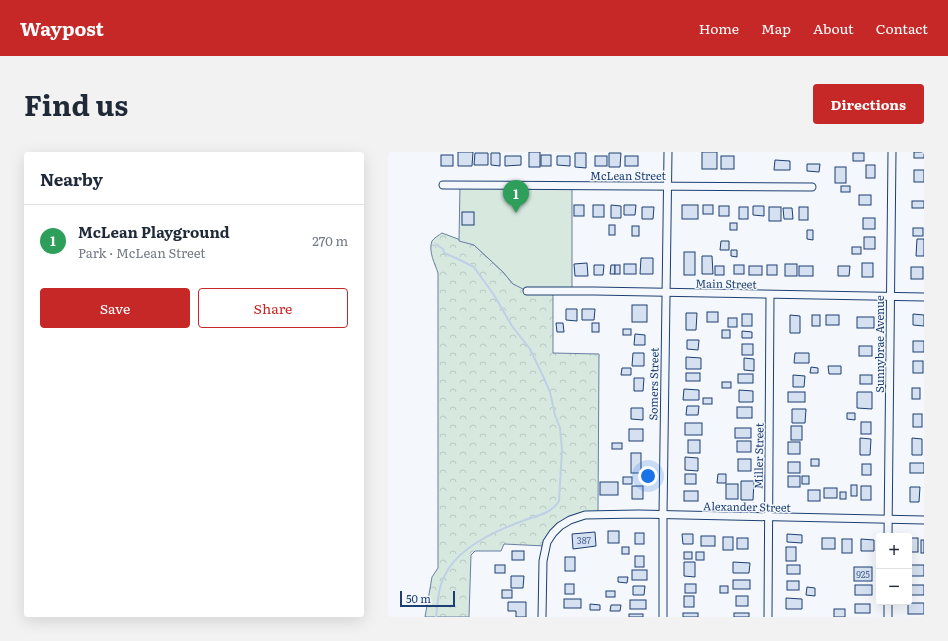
<!DOCTYPE html>
<html lang="en">
<head>
<meta charset="utf-8">
<style>
  :root { --surface:#fff; --page:#f2f2f3; --text:#1f2937; --muted:#747a83; --line:#e0e1e3; --accent:#c62828 }
  body { margin:0; font-family:Literata,serif; background:var(--page); color:var(--text) }
  .controls { position:absolute; right:12px; bottom:12px; display:grid; overflow:hidden; border-radius:4px; box-shadow:0 4px 16px #0002 }
  .controls button { width:36px; height:36px; display:grid; place-items:center; padding:0; border:0; border-bottom:1px solid var(--line); background:var(--surface); color:var(--text); font:20px sans-serif }
  .scale { position:absolute; left:12px; bottom:10px; width:55px; box-sizing:border-box; padding-left:4px; border:2px solid #1d3f73; border-top:0; font-size:11px; line-height:14px; white-space:nowrap; color:#1d3f73; -webkit-text-stroke:3px #f4f7fb; paint-order:stroke }
  .you { position:absolute; left:260px; top:324px; width:14px; height:14px; margin:-10px; border:3px solid #fff; border-radius:50%; background:#1a73e8; box-shadow:0 0 0 6px #1a73e833 }
  .badge { display:grid; place-items:center; width:26px; height:26px; border-radius:50%; background:var(--accent); color:#fff; font-size:13px; font-weight:700 }
  .pin { position:absolute; translate:-50% -33px; filter:drop-shadow(0 1px 2px #0008) }
  .pin::after { content:''; position:absolute; top:21px; width:14px; height:12px; background:inherit; clip-path:polygon(0 0,100% 0,50% 100%) }
  .list { margin:0; padding:0; list-style:none }
  h2 { display:flex; justify-content:space-between; align-items:center; height:52px; margin:0; padding:0 16px; font-size:17px }
  h2 small { font-size:13px; font-weight:400; color:var(--muted) }
  .list li { display:grid; grid-template-columns:26px 1fr auto; gap:12px; align-items:center; box-sizing:border-box; height:72px; padding:0 16px; border-top:1px solid var(--line) }
  .list b { display:block; font-size:15px; white-space:nowrap }
  .list p { margin:0; font-size:13px; white-space:nowrap; color:var(--muted) }
  .list em { font-size:13px; font-style:normal; color:var(--muted) }
  .actions { display:flex; gap:8px; padding:12px 16px }
  .actions a { flex:1; padding:9px 0; border:1px solid var(--accent); border-radius:4px; text-align:center; font-size:14px; color:var(--accent) }
  .actions .main { background:var(--accent); color:#fff }
  .map { position:relative; flex:none; width:536px; height:465px; overflow:hidden; border-radius:4px }
  header { display:flex; align-items:center; gap:24px; box-sizing:border-box; height:56px; padding:0 20px; background:var(--accent); color:#fff }
  header strong { font-size:19px }
  nav { display:flex; gap:22px; margin-inline-start:auto; font-size:14px }
  .intro { display:flex; align-items:center; justify-content:space-between; box-sizing:border-box; height:96px; padding:0 24px }
  h1 { margin:0; font-size:28px }
  .button { padding:10px 18px; border-radius:4px; background:var(--accent); color:#fff; font-size:14px; font-weight:700 }
  main { display:flex; gap:24px; padding:0 24px }
  aside { flex:1; background:var(--surface); border-radius:4px; box-shadow:0 4px 16px #0002 }
  .map>svg:first-child { display:block }
  .forest { fill:url(#forest-crowns); stroke:#687fa3 }
  .green { fill:#d7e8df; stroke:#687fa3 }
  .lines { fill:none; stroke-linecap:round; stroke-linejoin:round }
  .stream { stroke:#bed0e5; stroke-width:2 }
  .building { fill:#d5e0f0; stroke:#1d3f73 }
  .street-casing { stroke:#1d3f73; stroke-width:9 }
  .street { stroke:#f4f7fb; stroke-width:7 }
  .labels { text-anchor:middle; dominant-baseline:central; stroke-width:3; stroke-linejoin:round; paint-order:stroke }
  .number-label { font-size:9px; fill:#4b6792 }
  .street-label { font-size:11px; fill:#1d3f73; stroke:#f4f7fb }
</style>
</head>
<body>
<header>
<strong>Waypost</strong>
<nav><a>Home</a><a>Map</a><a>About</a><a>Contact</a></nav>
</header>
<div class="intro"><h1>Find us</h1><a class="button">Directions</a></div>
<main>
<aside>
<h2>Nearby<small></small></h2>
<ul class="list">
<li><span class="badge" style="background:#2e9e5b">1</span><div><b>McLean Playground</b><p>Park · McLean Street</p></div><em>270 m</em></li>
</ul>
<div class="actions"><a class="main">Save</a><a>Share</a></div>
</aside>
<div class="map">
<svg width="536" height="465" viewBox="0 0 536 465">
  <defs>
    <pattern id="forest-crowns" width="20" height="18" patternUnits="userSpaceOnUse"><rect width="20" height="18" fill="#d7e8df"/><path d="M2 6a3 3 0 1 1 6 0M12 15a3 3 0 1 1 6 0" fill="none" stroke="#b8c8c3"/></pattern>
  </defs>
  <rect width="100%" height="100%" fill="#f4f7fb"/>
  <path class="forest" d="M54,81L86,93L115,120L125,132L165,139V201L211,202L210,361L181,367L157,394L116,392L113,399H87L83,403L81,465H37L44,425L50,416V121C47,112 40,99 44,89C46,86 51,83 54,81Z"/>
  <path class="green" d="M72,33L184,34V139H139L125,132L115,120L86,93L71,89Z"/>
  <g class="lines">
    <path class="stream" d="M48,465C50,451 50,435 57,423C70,395 109,378 137,368C149,364 164,361 171,349L174,298L172,276L167,263L162,240L154,222L142,197L124,174L106,143L86,115L70,107L56,101L55,97L48,92"/>
  </g>
  <g class="building">
    <path d="M70,0H85L84,14H70Z"/>
    <rect x="141" y="0" width="11" height="15"/>
    <rect x="314" y="0" width="15" height="17"/>
    <rect x="526" y="0" width="10" height="6"/>
    <path d="M87,1H100V13H86Z"/>
    <path d="M103,1H112V14L103,13Z"/>
    <path d="M187,1H198V16L187,15Z"/>
    <path d="M221,1H233L232,15H221Z"/>
    <rect x="465" y="1" width="11" height="8"/>
    <rect x="53" y="3" width="12" height="11"/>
    <rect x="153" y="3" width="10" height="11"/>
    <path d="M117,4H133V13L117,14Z"/>
    <path d="M169,4H182V14L169,13Z"/>
    <rect x="207" y="4" width="12" height="10"/>
    <rect x="237" y="4" width="13" height="10"/>
    <rect x="333" y="4" width="13" height="13"/>
    <path d="M387,8L402,9V18H386Z"/>
    <path d="M419,12H432L431,20L419,19Z"/>
    <rect x="478" y="13" width="9" height="13"/>
    <rect x="447" y="15" width="11" height="16"/>
    <rect x="526" y="18" width="10" height="12"/>
    <rect x="453" y="34" width="9" height="6"/>
    <rect x="471" y="43" width="12" height="10"/>
    <rect x="524" y="49" width="12" height="7"/>
    <rect x="186" y="53" width="10" height="11"/>
    <rect x="205" y="53" width="11" height="12"/>
    <path d="M223,53L233,54V66H223Z"/>
    <path d="M236,53H248L247,63H236Z"/>
    <rect x="294" y="53" width="16" height="14"/>
    <rect x="315" y="53" width="10" height="9"/>
    <rect x="331" y="54" width="10" height="10"/>
    <path d="M365,54H376V64L365,63Z"/>
    <path d="M254,55H266L265,67H254Z"/>
    <rect x="351" y="55" width="9" height="12"/>
    <rect x="381" y="55" width="12" height="14"/>
    <rect x="411" y="55" width="9" height="13"/>
    <path d="M395,56H404L405,67H396Z"/>
    <rect x="74" y="60" width="12" height="13"/>
    <rect x="475" y="66" width="12" height="11"/>
    <rect x="342" y="71" width="7" height="7"/>
    <rect x="221" y="73" width="6" height="10"/>
    <rect x="244" y="74" width="7" height="10"/>
    <rect x="525" y="76" width="10" height="8"/>
    <path d="M419,78H425V88L419,87Z"/>
    <rect x="476" y="85" width="11" height="12"/>
    <path d="M529,87H536V104H528Z"/>
    <path d="M333,89H341V98H332Z"/>
    <rect x="464" y="95" width="9" height="7"/>
    <path d="M343,98H349V105L343,104Z"/>
    <rect x="296" y="100" width="11" height="23"/>
    <path d="M314,104H324L325,122H314Z"/>
    <path d="M253,106H265V122H252Z"/>
    <path d="M199,111L200,124H187L186,112Z"/>
    <rect x="474" y="111" width="11" height="14"/>
    <rect x="236" y="112" width="12" height="10"/>
    <rect x="397" y="112" width="12" height="12"/>
    <path d="M206,113H216L215,123H206Z"/>
    <path d="M223,113H227V122H222Z"/>
    <rect x="227" y="113" width="5" height="9"/>
    <rect x="346" y="113" width="10" height="9"/>
    <rect x="379" y="113" width="10" height="10"/>
    <rect x="327" y="114" width="9" height="9"/>
    <rect x="361" y="114" width="13" height="9"/>
    <rect x="411" y="114" width="14" height="10"/>
    <path d="M450,114H462L461,124H450Z"/>
    <rect x="523" y="115" width="12" height="12"/>
    <rect x="244" y="153" width="15" height="17"/>
    <path d="M178,157H189V169L178,168Z"/>
    <path d="M194,157H207L206,168H194Z"/>
    <rect x="319" y="160" width="11" height="10"/>
    <path d="M298,161H309L308,178H298Z"/>
    <rect x="354" y="162" width="10" height="12"/>
    <path d="M525,162L536,163V174L525,173Z"/>
    <path d="M402,163L412,164V181H402Z"/>
    <rect x="424" y="163" width="8" height="11"/>
    <rect x="438" y="163" width="13" height="10"/>
    <rect x="469" y="165" width="17" height="11"/>
    <rect x="340" y="166" width="9" height="9"/>
    <path d="M168,171H175L176,180H169Z"/>
    <rect x="204" y="171" width="7" height="9"/>
    <rect x="235" y="177" width="8" height="6"/>
    <rect x="334" y="178" width="8" height="8"/>
    <path d="M354,179L364,180V186H354Z"/>
    <path d="M247,182L257,183V193H246Z"/>
    <path d="M299,188H311L310,198L299,197Z"/>
    <rect x="525" y="189" width="11" height="11"/>
    <rect x="354" y="192" width="11" height="11"/>
    <rect x="471" y="194" width="13" height="10"/>
    <path d="M245,201H256V214H244Z"/>
    <path d="M407,201H421V211H406Z"/>
    <path d="M298,205L313,206V217H298Z"/>
    <path d="M356,206L366,207V219L356,218Z"/>
    <rect x="525" y="209" width="10" height="12"/>
    <path d="M440,214H453V222H441Z"/>
    <path d="M423,215L430,216V221H422Z"/>
    <path d="M234,216H243V223H233Z"/>
    <rect x="298" y="221" width="14" height="8"/>
    <rect x="350" y="222" width="15" height="9"/>
    <path d="M405,223L417,224L416,235H405Z"/>
    <rect x="472" y="223" width="12" height="9"/>
    <path d="M246,226H256L255,239H246Z"/>
    <rect x="334" y="230" width="9" height="6"/>
    <rect x="524" y="236" width="8" height="11"/>
    <path d="M296,237L311,238V248H295Z"/>
    <path d="M351,238L365,239V250H351Z"/>
    <rect x="400" y="240" width="17" height="10"/>
    <path d="M469,240H484V257L469,256Z"/>
    <rect x="315" y="246" width="9" height="6"/>
    <path d="M299,254H311L310,263H298Z"/>
    <rect x="349" y="255" width="15" height="11"/>
    <path d="M243,256H255V268L243,267Z"/>
    <path d="M404,257H418L417,271H404Z"/>
    <path d="M459,261H467V268L459,267Z"/>
    <rect x="525" y="262" width="9" height="13"/>
    <rect x="473" y="270" width="10" height="12"/>
    <rect x="297" y="271" width="17" height="12"/>
    <rect x="403" y="274" width="11" height="14"/>
    <rect x="347" y="276" width="16" height="10"/>
    <rect x="241" y="277" width="14" height="12"/>
    <path d="M472,286L483,287L482,303H472Z"/>
    <path d="M524,286L534,287V303H524Z"/>
    <rect x="300" y="288" width="12" height="13"/>
    <rect x="349" y="289" width="14" height="11"/>
    <rect x="400" y="290" width="12" height="12"/>
    <rect x="224" y="291" width="10" height="6"/>
    <rect x="243" y="301" width="10" height="20"/>
    <path d="M297,305L310,306V319L297,318Z"/>
    <rect x="350" y="307" width="13" height="12"/>
    <rect x="423" y="307" width="8" height="7"/>
    <rect x="400" y="310" width="12" height="11"/>
    <rect x="522" y="311" width="14" height="10"/>
    <rect x="474" y="312" width="9" height="11"/>
    <rect x="297" y="322" width="11" height="10"/>
    <path d="M330,322H338V331H329Z"/>
    <rect x="400" y="324" width="12" height="11"/>
    <rect x="414" y="324" width="7" height="8"/>
    <rect x="235" y="325" width="9" height="7"/>
    <path d="M353,329H366L365,348H353Z"/>
    <rect x="212" y="330" width="18" height="13"/>
    <rect x="338" y="332" width="12" height="15"/>
    <rect x="463" y="333" width="6" height="11"/>
    <rect x="244" y="334" width="11" height="13"/>
    <rect x="473" y="334" width="10" height="14"/>
    <path d="M522,335H532L531,350H522Z"/>
    <rect x="436" y="336" width="13" height="10"/>
    <rect x="420" y="338" width="12" height="11"/>
    <rect x="296" y="339" width="14" height="10"/>
    <rect x="452" y="340" width="6" height="7"/>
    <rect x="220" y="379" width="11" height="12"/>
    <path d="M207,380L208,394L185,397L184,382Z"/>
    <rect x="247" y="381" width="9" height="11"/>
    <path d="M294,382H305V392H295Z"/>
    <path d="M399,382L414,383V391L399,390Z"/>
    <rect x="313" y="384" width="14" height="10"/>
    <rect x="335" y="385" width="10" height="13"/>
    <rect x="349" y="386" width="11" height="11"/>
    <rect x="434" y="386" width="13" height="11"/>
    <rect x="521" y="386" width="9" height="14"/>
    <rect x="454" y="387" width="10" height="14"/>
    <path d="M473,387L486,388V399H473Z"/>
    <rect x="533" y="388" width="3" height="13"/>
    <rect x="234" y="395" width="7" height="7"/>
    <rect x="398" y="395" width="10" height="14"/>
    <rect x="124" y="399" width="12" height="9"/>
    <rect x="296" y="400" width="8" height="7"/>
    <rect x="308" y="400" width="8" height="8"/>
    <rect x="247" y="404" width="9" height="11"/>
    <rect x="177" y="405" width="10" height="14"/>
    <path d="M296,410H307V425L296,424Z"/>
    <path d="M345,410L362,411L361,421H345Z"/>
    <rect x="107" y="413" width="10" height="8"/>
    <rect x="399" y="413" width="13" height="9"/>
    <rect x="522" y="413" width="14" height="11"/>
    <rect x="466" y="415" width="18" height="14"/>
    <rect x="244" y="418" width="15" height="10"/>
    <path d="M123,424H136L135,436H123Z"/>
    <path d="M230,425H240L239,431L230,430Z"/>
    <rect x="345" y="428" width="17" height="9"/>
    <rect x="399" y="429" width="12" height="9"/>
    <rect x="177" y="432" width="9" height="10"/>
    <rect x="297" y="432" width="11" height="9"/>
    <rect x="467" y="433" width="17" height="10"/>
    <rect x="521" y="433" width="15" height="10"/>
    <path d="M245,434H257L256,443H245Z"/>
    <rect x="332" y="434" width="8" height="7"/>
    <path d="M419,435L427,436V444L418,443Z"/>
    <rect x="114" y="438" width="10" height="8"/>
    <rect x="218" y="439" width="9" height="6"/>
    <rect x="296" y="444" width="10" height="11"/>
    <rect x="348" y="444" width="12" height="10"/>
    <path d="M398,446L414,447V457H398Z"/>
    <rect x="176" y="447" width="17" height="9"/>
    <rect x="242" y="448" width="16" height="9"/>
    <path d="M120,450H138V465H128V459H120Z"/>
    <rect x="520" y="451" width="16" height="11"/>
    <path d="M202,452L212,453V458H202Z"/>
    <rect x="467" y="452" width="15" height="9"/>
    <path d="M223,453H233L232,459H222Z"/>
    <rect x="446" y="457" width="11" height="8"/>
    <rect x="295" y="461" width="15" height="4"/>
    <rect x="346" y="461" width="15" height="4"/>
    <rect x="241" y="462" width="14" height="3"/>
  </g>
  <g class="lines">
    <g class="street-casing">
      <g id="street">
        <path d="M55,33L424,35"/>
        <path d="M139,139H206L536,145"/>
        <path d="M500,384L504,0"/>
        <path d="M154,465L155,409L159,390L165,381L172,374L182,368L197,363L250,362L536,368"/>
        <path d="M275,465V363L280,0"/>
        <path d="M380,465L382,143"/>
        <path d="M500,465V450"/>
      </g>
    </g>
    <use href="#street" class="street"/>
  </g>
  <g class="labels">
    <g class="number-label">
      <text x="196" y="388">387</text>
      <text x="475" y="422">925</text>
    </g>
    <g class="street-label">
      <text x="240" y="23">McLean Street</text>
      <text transform="translate(338 131) rotate(1)">Main Street</text>
      <text transform="translate(491 192) rotate(-90)">Sunnybrae Avenue</text>
      <text transform="translate(265 232) rotate(-89)">Somers Street</text>
      <text transform="translate(370 304) rotate(-89)">Miller Street</text>
      <text transform="translate(359 354) rotate(1)">Alexander Street</text>
    </g>
  </g>
</svg>
<div class="controls">
<button>+</button>
<button>−</button>
</div>
<div class="scale">50 m</div>
<div class="you"></div>
<div class="pin badge" style="left:128px;top:61px;background:#2e9e5b">1</div>
</div>
</main>
</body>
</html>
